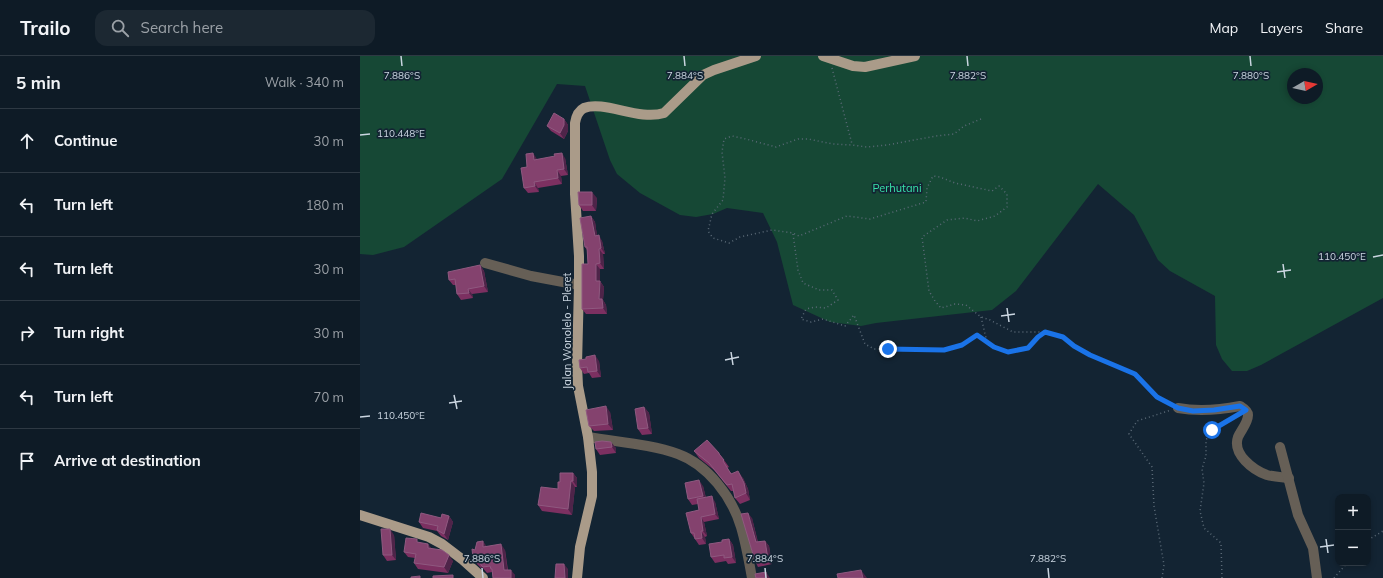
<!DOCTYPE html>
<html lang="en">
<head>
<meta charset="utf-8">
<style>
  :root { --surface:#0e1b26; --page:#1c2832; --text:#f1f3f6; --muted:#9ba1a7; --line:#2e3943 }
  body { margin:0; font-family:Mulish,sans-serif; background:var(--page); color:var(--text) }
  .controls { position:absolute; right:12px; bottom:12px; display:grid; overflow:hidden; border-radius:8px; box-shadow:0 2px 6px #0003 }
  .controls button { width:36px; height:36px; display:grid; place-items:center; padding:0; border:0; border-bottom:1px solid var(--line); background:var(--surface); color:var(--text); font:20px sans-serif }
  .compass { position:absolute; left:927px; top:12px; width:36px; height:36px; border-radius:50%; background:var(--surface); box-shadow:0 2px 6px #0003; rotate:81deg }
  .stop { position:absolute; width:12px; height:12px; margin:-9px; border:3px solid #1a73e8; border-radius:50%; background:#fff }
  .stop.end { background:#1a73e8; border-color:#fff; box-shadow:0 1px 4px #0008 }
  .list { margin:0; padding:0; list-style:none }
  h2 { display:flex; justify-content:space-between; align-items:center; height:52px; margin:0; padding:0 16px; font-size:17px }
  h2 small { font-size:13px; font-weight:400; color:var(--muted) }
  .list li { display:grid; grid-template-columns:26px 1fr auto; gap:12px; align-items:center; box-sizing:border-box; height:64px; padding:0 16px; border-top:1px solid var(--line) }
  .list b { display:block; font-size:15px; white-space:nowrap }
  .list em { font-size:13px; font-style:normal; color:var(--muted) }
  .icon { flex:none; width:22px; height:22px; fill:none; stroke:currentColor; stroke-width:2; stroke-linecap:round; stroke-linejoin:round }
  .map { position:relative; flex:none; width:1023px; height:522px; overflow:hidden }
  header { display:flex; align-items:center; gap:24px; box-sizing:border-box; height:56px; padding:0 20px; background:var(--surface); border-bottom:1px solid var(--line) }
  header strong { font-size:19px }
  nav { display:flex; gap:22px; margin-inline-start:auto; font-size:14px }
  .search { width:280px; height:36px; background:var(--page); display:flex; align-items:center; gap:10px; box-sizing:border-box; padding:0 14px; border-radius:12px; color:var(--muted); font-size:15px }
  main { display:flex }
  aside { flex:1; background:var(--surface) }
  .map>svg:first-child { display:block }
  .green { fill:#164835; fill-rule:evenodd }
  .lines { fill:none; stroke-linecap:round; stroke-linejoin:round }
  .path { stroke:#5b6a77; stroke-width:1.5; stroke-dasharray:1 3; stroke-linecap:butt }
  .minor { stroke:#665f56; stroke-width:10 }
  .major { stroke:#aa9b89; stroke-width:10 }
  .wall { fill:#7c3061 }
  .shaded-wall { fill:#4e2449 }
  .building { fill:#84426e; stroke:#8f5980 }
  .route { stroke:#1a73e8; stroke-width:5 }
  .ticks { fill:none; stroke:#cad5e0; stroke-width:1.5 }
  .labels { text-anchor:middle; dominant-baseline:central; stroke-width:3.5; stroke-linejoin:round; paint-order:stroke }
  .park-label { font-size:11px; fill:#38e3a9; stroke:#132433 }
  .street-label { font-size:11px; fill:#cad5e0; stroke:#132433 }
  .ticks-label { font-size:10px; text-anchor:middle; fill:#cad5e0; stroke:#132433; stroke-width:3.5; stroke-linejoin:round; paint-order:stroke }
</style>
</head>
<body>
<header>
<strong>Trailo</strong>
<div class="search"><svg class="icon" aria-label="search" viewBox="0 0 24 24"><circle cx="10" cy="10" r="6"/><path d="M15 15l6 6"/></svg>Search here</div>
<nav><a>Map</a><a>Layers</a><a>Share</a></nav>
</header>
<main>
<aside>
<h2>5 min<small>Walk · 340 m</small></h2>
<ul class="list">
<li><svg class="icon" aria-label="ahead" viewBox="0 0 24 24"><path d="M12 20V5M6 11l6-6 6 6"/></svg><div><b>Continue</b></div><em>30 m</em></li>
<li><svg class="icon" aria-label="left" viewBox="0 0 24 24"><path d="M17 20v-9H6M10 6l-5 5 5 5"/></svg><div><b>Turn left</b></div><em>180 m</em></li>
<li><svg class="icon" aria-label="left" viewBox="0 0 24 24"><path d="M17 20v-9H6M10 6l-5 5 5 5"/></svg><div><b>Turn left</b></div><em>30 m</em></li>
<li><svg class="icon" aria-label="right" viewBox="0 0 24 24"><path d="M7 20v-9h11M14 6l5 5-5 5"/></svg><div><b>Turn right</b></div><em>30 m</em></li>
<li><svg class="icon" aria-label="left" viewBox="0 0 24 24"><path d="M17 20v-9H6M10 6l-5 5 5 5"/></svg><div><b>Turn left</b></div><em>70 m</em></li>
<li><svg class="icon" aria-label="arrive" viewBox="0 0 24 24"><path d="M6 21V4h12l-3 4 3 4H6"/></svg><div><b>Arrive at destination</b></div></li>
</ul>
</aside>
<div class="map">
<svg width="1023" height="522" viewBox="0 0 1023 522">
  <rect width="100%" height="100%" fill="#132433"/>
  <path class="green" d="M0,0H1023V242L901,309L887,315H872L862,303L856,289L855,240L810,215L798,204L774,159L738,128L656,235L632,254L516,267L501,270L470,266L433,249L417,186L403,157L367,152L353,158L336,161L320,159L280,137L257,118L250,104L225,30L197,28L142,123L44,191L13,199L0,198ZM933,18H957V42H933Z"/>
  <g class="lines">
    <g class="path">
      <path d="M472,12L492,88"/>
      <path d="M621,63L604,70L594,78L576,80L527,89L507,91L492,89L473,88L448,83H438L416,91L386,83L372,80L364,83L362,96L365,122L363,144L352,158L348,175L353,182L369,187L380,181L412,174L433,177L439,180L487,160L510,163L566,146L567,132L573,120L580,121L595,127L632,135L639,130L647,138V151L635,160L617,165L605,162L587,164L562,181L569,235L575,245L581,252L595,248L606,249L621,261L630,264L653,276H685L703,281L714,290L730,299L775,318L797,341L811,348"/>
      <path d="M433,178L438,214L443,227L459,234H472L478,244L466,252L455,251L446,253L441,263L451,266L463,263L485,270L494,259L505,288L514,293L584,294L602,289L617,279L634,291L648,296L668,292L678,281L684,277"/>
      <path d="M621,261L627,286"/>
      <path d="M1008,484L1023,475"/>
      <path d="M802,522L804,509L794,450L792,411L769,378L777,365L811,354"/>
      <path d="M862,522L861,487L844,472L840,455L844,427L842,413L846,400V384L852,374L876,360"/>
      <path d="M974,522L987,507"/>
    </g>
    <g class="minor">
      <path d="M125,207L171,220L219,229"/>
      <path d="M818,352C840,356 859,354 880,350C883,352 888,354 888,359C888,367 881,374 878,381C872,398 893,414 907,419C914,421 922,421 929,422"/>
      <path d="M228,381C256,386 291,388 318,398C348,409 372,441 381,471C386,488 389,505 392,522"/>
      <path d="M920,391L938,459L953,492L957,522"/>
    </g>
    <g class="major">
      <path d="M463,0L493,10L505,11L555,0"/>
      <path d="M0,459L69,481L82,488L103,504L123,522"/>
      <path d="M217,522L220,491L232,440V416L228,381L218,330L217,309L219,229V200L215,138V67C216,61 218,55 224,52C244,44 279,65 304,57L343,19L354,14L396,0"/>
    </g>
  </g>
  <g class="wall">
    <path d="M204,63L208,69V75L204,83L191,75L187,70Z"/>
    <path d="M205,102L208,119L201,120L202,128L178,132L179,136L168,137L164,132L167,111L177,103Z"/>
    <path d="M237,142L236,155H223L219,149Z"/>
    <path d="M231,160L235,166L237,180L242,185L245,198H243L244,213H240V225L244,231L243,244L246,249L247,258H226L222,253L228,208L227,194L225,191Z"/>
    <path d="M120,209L124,215L128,236L112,238L113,242L101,244L97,238L96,229H93L89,224Z"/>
    <path d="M239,305L241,321L232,322L229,317L224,318L220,312Z"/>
    <path d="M284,351L289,357L292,378L282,379L278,373Z"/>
    <path d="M250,356L253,374L234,375L229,370Z"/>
    <path d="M242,385L256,392V397L240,399L236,393Z"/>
    <path d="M334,395L359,397L369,411L367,412L372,418L383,422L388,433L390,444L380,448L375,442L374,435H371L354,414L339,402Z"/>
    <path d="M213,417L217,422V431H215L212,459L182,455L178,449L198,433L200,426Z"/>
    <path d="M343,430L346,442L355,446L359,463L344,466L347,480L345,481L346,488L339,489L331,477L339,454L338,448L332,449L328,443Z"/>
    <path d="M89,460L93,466L88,484L81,480L77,475L63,472L59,466Z"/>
    <path d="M392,462L398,486L405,485L409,490L412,508L398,511L395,505Z"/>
    <path d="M34,479L36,504L27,505L23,499Z"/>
    <path d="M369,483L373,489L376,507L368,508L366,505L355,507L351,501L362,486Z"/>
    <path d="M59,486L71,492L93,505L88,517L58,513L54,507L55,502L48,501L44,496Z"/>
    <path d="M126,490L145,494L148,514L155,519V522H133L132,516L127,517L122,511L121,512L117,508L113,502L115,494Z"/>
  </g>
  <g class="shaded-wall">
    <path d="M204,63L208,69V75L204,83L200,77Z"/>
    <path d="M173,97L177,103L178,109L174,104Z"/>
    <path d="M202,97L205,102L208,119L204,113Z"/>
    <path d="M197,114L201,120L202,128L198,122Z"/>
    <path d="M174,126L178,132L179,136L175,130Z"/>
    <path d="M232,136L237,142L236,155L232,149Z"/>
    <path d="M231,160L235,166L238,186L235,180Z"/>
    <path d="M239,179L242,185L245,198L241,192Z"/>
    <path d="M239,193L243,198L244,213L240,207Z"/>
    <path d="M236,208L240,213V230V225L244,231L243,244L246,249L247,258L243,252L239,243L236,225Z"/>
    <path d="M120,209L124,215L128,236L124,230Z"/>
    <path d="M108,233L112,238L113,242L109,237Z"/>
    <path d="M235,299L239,305L241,321L237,315Z"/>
    <path d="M246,350L250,356L253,374L248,368Z"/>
    <path d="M284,351L289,357L292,378L288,372Z"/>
    <path d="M251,386L256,392V397L252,391Z"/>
    <path d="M378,415L383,422L388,433L390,444L386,437Z"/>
    <path d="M213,417L217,422V431L213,425Z"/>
    <path d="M339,424L343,430L347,446L343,440Z"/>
    <path d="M211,425L215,431L212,459L208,453Z"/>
    <path d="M352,440L355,446L359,463L355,458Z"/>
    <path d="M388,457L392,462L399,492L396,486Z"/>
    <path d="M89,460L93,466L88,484L84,478Z"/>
    <path d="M341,461L344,466L347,480L343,475Z"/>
    <path d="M30,473L34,479L36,504L32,499Z"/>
    <path d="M341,475L345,481L346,488L342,482Z"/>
    <path d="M369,483L373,489L376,507L372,501Z"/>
    <path d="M123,485L127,491H123Z"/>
    <path d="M405,485L409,490L412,508L408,503Z"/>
    <path d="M68,488L72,493L68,492Z"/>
    <path d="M141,488L145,494L148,520L144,514Z"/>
    <path d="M89,499L93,505L88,517L84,511Z"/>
    <path d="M204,508L208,513V522H205Z"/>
    <path d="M151,514L155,519V522H151Z"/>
    <path d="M501,514L507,522H503Z"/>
    <path d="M406,516L410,522H406Z"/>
  </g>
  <g class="building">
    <path d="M194,57L204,63V69L200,77L187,70Z"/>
    <path d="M173,97L174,104L195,100L194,98L202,97L204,113L197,114L198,122L174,126L175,130L164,132L161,112L167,111L166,98Z"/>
    <path d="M218,136H232V149H219Z"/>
    <path d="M231,160L235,180L239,179L241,192L239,193L240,207L236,208V225H240L239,243H242L243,252L222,253V208H228L227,191H225L220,162Z"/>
    <path d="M120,209L124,230L108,233L109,237L97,238L95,223L89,224L88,216Z"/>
    <path d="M235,299L237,315L228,316L227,311L220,312L219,304L226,303V301Z"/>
    <path d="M246,350L248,368L229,370L226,354Z"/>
    <path d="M284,351L288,372L278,373L275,353Z"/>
    <path d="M347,384L359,397V398L364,404L363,405L371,418L378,415L384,427L386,437L375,442L372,428L367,429L349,407L334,395Z"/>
    <path d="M242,385L251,386L252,391L236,393L235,386Z"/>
    <path d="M200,417H213V425H211L208,453L178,449L181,431L198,433V426H200Z"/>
    <path d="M339,424L343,440L328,443L325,427Z"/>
    <path d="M352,440L355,458L341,461L343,475H341L342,482L335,483L334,477H331L326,457L339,454L337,443Z"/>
    <path d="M61,457L81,462L82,458L89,460L84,478L77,474L78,470L59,466Z"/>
    <path d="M388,457L396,486L405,485L408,503L395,505L381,458Z"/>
    <path d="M21,473H30L32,499H23Z"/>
    <path d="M46,482L57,483V486L68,488V492L82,494L89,499L84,511L54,507L56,498L44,496Z"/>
    <path d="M369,483L372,501L364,502V499L351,501L349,488L362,486V484Z"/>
    <path d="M123,485V491L141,488L144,514H151V522H133L132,513H131L130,510L123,511L121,509L120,505L117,506L113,502L112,493L115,494L117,486Z"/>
    <path d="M196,508H204L205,522H195Z"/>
    <path d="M501,514L503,522H478L477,518Z"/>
    <path d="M406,516V522H396L395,518Z"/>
    <path d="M93,519V522H73V520Z"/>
    <path d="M60,520V522H51V521Z"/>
  </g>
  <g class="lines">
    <path class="route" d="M528,293L584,294L602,289L617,279L634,291L648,296L668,292L678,281L685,276L703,281L714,290L730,299L775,318L797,341L818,352L833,355L854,354L880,350L886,354L852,374"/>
  </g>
  <path class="ticks" d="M41,0L42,10M324,0L325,10M607,0L608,10M890,0L891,10M0,79L10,78M1013,201L1023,199M923,208L925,222M917,216L931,214M647,252L649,266M641,260L655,258M371,296L373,309M365,304L379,301M94,339L97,353M89,347L102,345M0,361L10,360M966,483L968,497M960,491L974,489M122,512L123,522M405,512L406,522M688,512L689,522"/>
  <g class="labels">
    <g class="park-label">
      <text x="537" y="132">Perhutani</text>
    </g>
    <g class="street-label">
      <text transform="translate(207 275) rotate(-90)">Jalan Wonolelo - Pleret</text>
    </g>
  </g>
  <g class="ticks-label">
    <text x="42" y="23">7.886°S</text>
    <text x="325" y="23">7.884°S</text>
    <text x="608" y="23">7.882°S</text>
    <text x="891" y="23">7.880°S</text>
    <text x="41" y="81">110.448°E</text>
    <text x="982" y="204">110.450°E</text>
    <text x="41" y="363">110.450°E</text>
    <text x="122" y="506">7.886°S</text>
    <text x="405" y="506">7.884°S</text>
    <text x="688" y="506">7.882°S</text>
  </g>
</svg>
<div class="controls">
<button>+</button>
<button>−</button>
</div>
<svg class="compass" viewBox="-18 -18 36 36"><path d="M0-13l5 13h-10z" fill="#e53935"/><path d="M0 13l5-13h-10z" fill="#9ba1a7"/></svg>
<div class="stop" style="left:852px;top:374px"></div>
<div class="stop end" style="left:528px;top:293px"></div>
</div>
</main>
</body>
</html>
